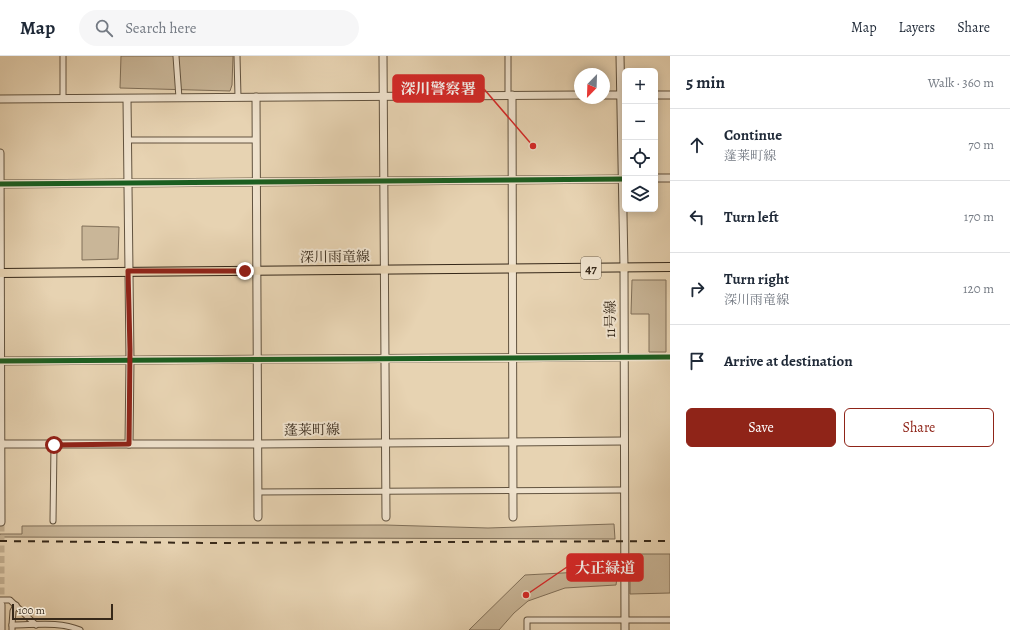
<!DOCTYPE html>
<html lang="en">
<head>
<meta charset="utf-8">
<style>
  :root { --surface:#fff; --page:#f6f6f7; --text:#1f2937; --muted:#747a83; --line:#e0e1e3; --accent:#8f2418 }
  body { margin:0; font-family:Alegreya,"Noto Serif JP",serif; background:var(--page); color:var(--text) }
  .controls { position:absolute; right:12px; top:12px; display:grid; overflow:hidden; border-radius:6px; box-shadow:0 2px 10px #0003 }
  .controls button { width:36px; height:36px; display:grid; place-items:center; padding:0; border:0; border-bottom:1px solid var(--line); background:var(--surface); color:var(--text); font:20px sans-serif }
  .compass { position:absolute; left:574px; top:12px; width:36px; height:36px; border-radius:50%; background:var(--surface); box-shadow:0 2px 10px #0003; rotate:203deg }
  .scale { position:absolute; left:12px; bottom:10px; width:101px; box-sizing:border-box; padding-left:4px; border:2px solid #362819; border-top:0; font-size:11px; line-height:14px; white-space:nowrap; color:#362819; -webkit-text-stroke:3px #efe2cd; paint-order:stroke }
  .stop { position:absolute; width:12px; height:12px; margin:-9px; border:3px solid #8f2418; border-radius:50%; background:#fff }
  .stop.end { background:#8f2418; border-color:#fff; box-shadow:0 1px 4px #0008 }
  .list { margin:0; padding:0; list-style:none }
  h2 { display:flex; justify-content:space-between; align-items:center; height:52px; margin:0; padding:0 16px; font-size:17px }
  h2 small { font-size:13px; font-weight:400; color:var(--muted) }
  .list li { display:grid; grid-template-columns:26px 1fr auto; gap:12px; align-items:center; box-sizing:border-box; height:72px; padding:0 16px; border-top:1px solid var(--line) }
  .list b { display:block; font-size:15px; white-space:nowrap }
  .list p { margin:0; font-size:13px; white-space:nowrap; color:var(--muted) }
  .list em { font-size:13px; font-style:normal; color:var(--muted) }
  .actions { display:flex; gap:8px; padding:12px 16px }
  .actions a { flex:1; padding:9px 0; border:1px solid var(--accent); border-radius:6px; text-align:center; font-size:14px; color:var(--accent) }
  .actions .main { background:var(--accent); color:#fff }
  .icon { flex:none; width:22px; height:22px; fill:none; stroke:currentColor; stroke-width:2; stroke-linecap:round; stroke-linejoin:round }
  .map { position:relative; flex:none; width:670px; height:574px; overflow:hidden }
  header { display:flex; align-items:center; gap:24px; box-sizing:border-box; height:56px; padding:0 20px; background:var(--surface); border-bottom:1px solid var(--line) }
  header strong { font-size:19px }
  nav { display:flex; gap:22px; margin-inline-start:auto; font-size:14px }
  .search { width:280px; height:36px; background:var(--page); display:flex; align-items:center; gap:10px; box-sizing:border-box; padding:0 14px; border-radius:22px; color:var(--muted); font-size:15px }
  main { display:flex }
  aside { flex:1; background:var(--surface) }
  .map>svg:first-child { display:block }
  .green { fill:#c9b698; stroke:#806f58 }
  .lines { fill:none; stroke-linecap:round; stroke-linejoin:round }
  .tertiary-tunnel { stroke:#c4b193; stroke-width:7; stroke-dasharray:7 3.5; stroke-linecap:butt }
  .minor-casing { stroke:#62533f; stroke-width:7 }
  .tertiary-casing { stroke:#62533f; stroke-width:9 }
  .primary-casing { stroke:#362819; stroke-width:10 }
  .minor { stroke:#efe2cd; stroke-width:5 }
  .tertiary { stroke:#efe2cd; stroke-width:7 }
  .primary { stroke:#e7d3b2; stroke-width:8 }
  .rail { stroke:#362819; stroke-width:2; stroke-dasharray:7 7; stroke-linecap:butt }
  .cycleway-casing { stroke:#efe2cd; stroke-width:8 }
  .cycleway { stroke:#1b5e20; stroke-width:5 }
  .route { stroke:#8f2418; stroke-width:5 }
  .labels { text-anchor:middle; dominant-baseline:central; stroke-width:4; stroke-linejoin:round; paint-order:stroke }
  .shield { fill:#efe2cd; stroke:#6e604f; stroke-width:1 }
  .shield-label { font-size:13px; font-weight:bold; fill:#362819 }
  .street-label { font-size:14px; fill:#362819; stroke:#efe2cd }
  .leader { fill:none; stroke:#d62828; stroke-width:1.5 }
  .callout-dot { fill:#d62828; stroke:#efe2cd; stroke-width:1.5 }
  .callout { fill:#d62828; stroke:#d62828; stroke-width:1.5 }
  .callout-label { font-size:15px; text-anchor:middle; font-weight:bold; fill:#fff }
</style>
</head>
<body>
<header>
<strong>Map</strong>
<div class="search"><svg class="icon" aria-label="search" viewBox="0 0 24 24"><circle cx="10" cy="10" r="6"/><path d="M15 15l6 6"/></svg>Search here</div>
<nav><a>Map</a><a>Layers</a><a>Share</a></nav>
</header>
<main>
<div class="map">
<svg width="670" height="574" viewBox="0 0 670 574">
  <rect width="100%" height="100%" fill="#e7d3b2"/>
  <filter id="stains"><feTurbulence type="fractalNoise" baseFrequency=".005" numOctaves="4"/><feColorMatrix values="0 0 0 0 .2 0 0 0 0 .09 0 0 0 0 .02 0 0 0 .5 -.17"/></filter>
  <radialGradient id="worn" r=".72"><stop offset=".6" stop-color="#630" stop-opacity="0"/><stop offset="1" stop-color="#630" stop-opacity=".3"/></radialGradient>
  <g class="green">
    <path d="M121,0H233L232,29L230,35L120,32Z"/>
    <path d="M82,170L119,171L118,203L82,204Z"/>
    <path d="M632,224H666V296H649V258H631Z"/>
    <path d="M614,468L615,483L0,481V478H22V470L385,469L488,472Z"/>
    <path d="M630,498H670V537L630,538Z"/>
    <path d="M618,514L616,529L565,532L528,545L514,557L499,574H469L525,519Z"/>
  </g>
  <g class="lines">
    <path class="tertiary-tunnel" d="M1,549V466"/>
    <g class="minor-casing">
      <g id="minor">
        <path d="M63,0V43"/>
        <path d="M176,0L179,42"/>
        <path d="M237,0L238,41"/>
        <path d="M508,39V0"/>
        <path d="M128,84H256"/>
        <path d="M623,301H670"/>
        <path d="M258,436L624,434"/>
        <path d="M53,465L54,389"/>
        <path d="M0,544H10L36,569"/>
        <path d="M12,569L13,555L16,549"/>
        <path d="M12,574V569C35,569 59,565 80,574"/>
        <path d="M527,574V564H670"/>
      </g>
    </g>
    <g class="tertiary-casing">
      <g id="tertiary">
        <path d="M383,0L386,461"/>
        <path d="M620,0L624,211L625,574"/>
        <path d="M512,39L513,461"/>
        <path d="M604,39H625"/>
        <path d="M655,39H670"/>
        <path d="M256,41L258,461"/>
        <path d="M0,43L580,39"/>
        <path d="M127,43L130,304L129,388"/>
        <path d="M0,97L1,466"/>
        <path d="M655,122H670"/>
        <path d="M0,128L625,123"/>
        <path d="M0,305L623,301"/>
        <path d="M0,388H257L624,385"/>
        <path d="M1,549V574"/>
      </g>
    </g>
    <g class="primary-casing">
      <path id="primary" d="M0,217L670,211"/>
    </g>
    <use href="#minor" class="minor"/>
    <use href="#tertiary" class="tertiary"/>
    <use href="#primary" class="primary"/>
    <path class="rail" d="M0,485L211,487L670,485"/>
    <g class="cycleway-casing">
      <g id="cycleway">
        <path d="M0,128L625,123"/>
        <path d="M0,305L670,301"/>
      </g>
    </g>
    <use href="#cycleway" class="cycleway"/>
  </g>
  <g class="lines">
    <path class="route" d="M54,389L129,388L130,294L128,215H245"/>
  </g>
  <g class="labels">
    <rect class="shield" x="581" y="201" width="20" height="22" rx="3"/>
    <g class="shield-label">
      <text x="591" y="212">47</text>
    </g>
    <g class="street-label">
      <text transform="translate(335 201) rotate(-1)">深川雨竜線</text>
      <text transform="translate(610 263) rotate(-90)">11号線</text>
      <text transform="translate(312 374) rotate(-1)">蓬莱町線</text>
    </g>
  </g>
  <path class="leader" d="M533 90L484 33M526 539L567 511"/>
  <g class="callout-dot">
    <circle cx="533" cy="90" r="4"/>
    <circle cx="526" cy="539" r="4"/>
  </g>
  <g class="callout">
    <rect x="393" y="19" width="91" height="27" rx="4"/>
    <rect x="567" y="498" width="76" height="27" rx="4"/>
  </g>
  <g class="callout-label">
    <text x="438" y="38">深川警察署</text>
    <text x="605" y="517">大正緑道</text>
  </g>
  <rect width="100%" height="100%" filter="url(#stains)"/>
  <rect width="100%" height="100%" fill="url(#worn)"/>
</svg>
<div class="controls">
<button>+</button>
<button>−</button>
<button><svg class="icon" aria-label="locate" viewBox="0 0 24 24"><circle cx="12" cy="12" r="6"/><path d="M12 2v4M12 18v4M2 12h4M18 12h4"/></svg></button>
<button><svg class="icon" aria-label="layers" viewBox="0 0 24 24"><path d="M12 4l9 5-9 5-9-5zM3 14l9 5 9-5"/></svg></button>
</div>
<svg class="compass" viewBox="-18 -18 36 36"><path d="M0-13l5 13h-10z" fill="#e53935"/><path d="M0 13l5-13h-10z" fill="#747a83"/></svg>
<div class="scale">100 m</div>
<div class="stop" style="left:54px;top:389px"></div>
<div class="stop end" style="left:245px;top:215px"></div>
</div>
<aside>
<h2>5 min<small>Walk · 360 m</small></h2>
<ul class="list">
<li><svg class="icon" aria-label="ahead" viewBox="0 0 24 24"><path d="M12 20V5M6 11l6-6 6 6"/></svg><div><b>Continue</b><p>蓬莱町線</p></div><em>70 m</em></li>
<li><svg class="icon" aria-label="left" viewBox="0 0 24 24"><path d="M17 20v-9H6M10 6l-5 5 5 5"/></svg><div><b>Turn left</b></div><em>170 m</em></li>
<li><svg class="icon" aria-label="right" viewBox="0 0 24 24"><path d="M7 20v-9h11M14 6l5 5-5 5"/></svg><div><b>Turn right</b><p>深川雨竜線</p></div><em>120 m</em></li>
<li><svg class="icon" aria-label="arrive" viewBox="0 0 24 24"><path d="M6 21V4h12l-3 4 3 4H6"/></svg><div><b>Arrive at destination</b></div></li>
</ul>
<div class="actions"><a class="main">Save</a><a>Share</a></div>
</aside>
</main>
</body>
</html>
